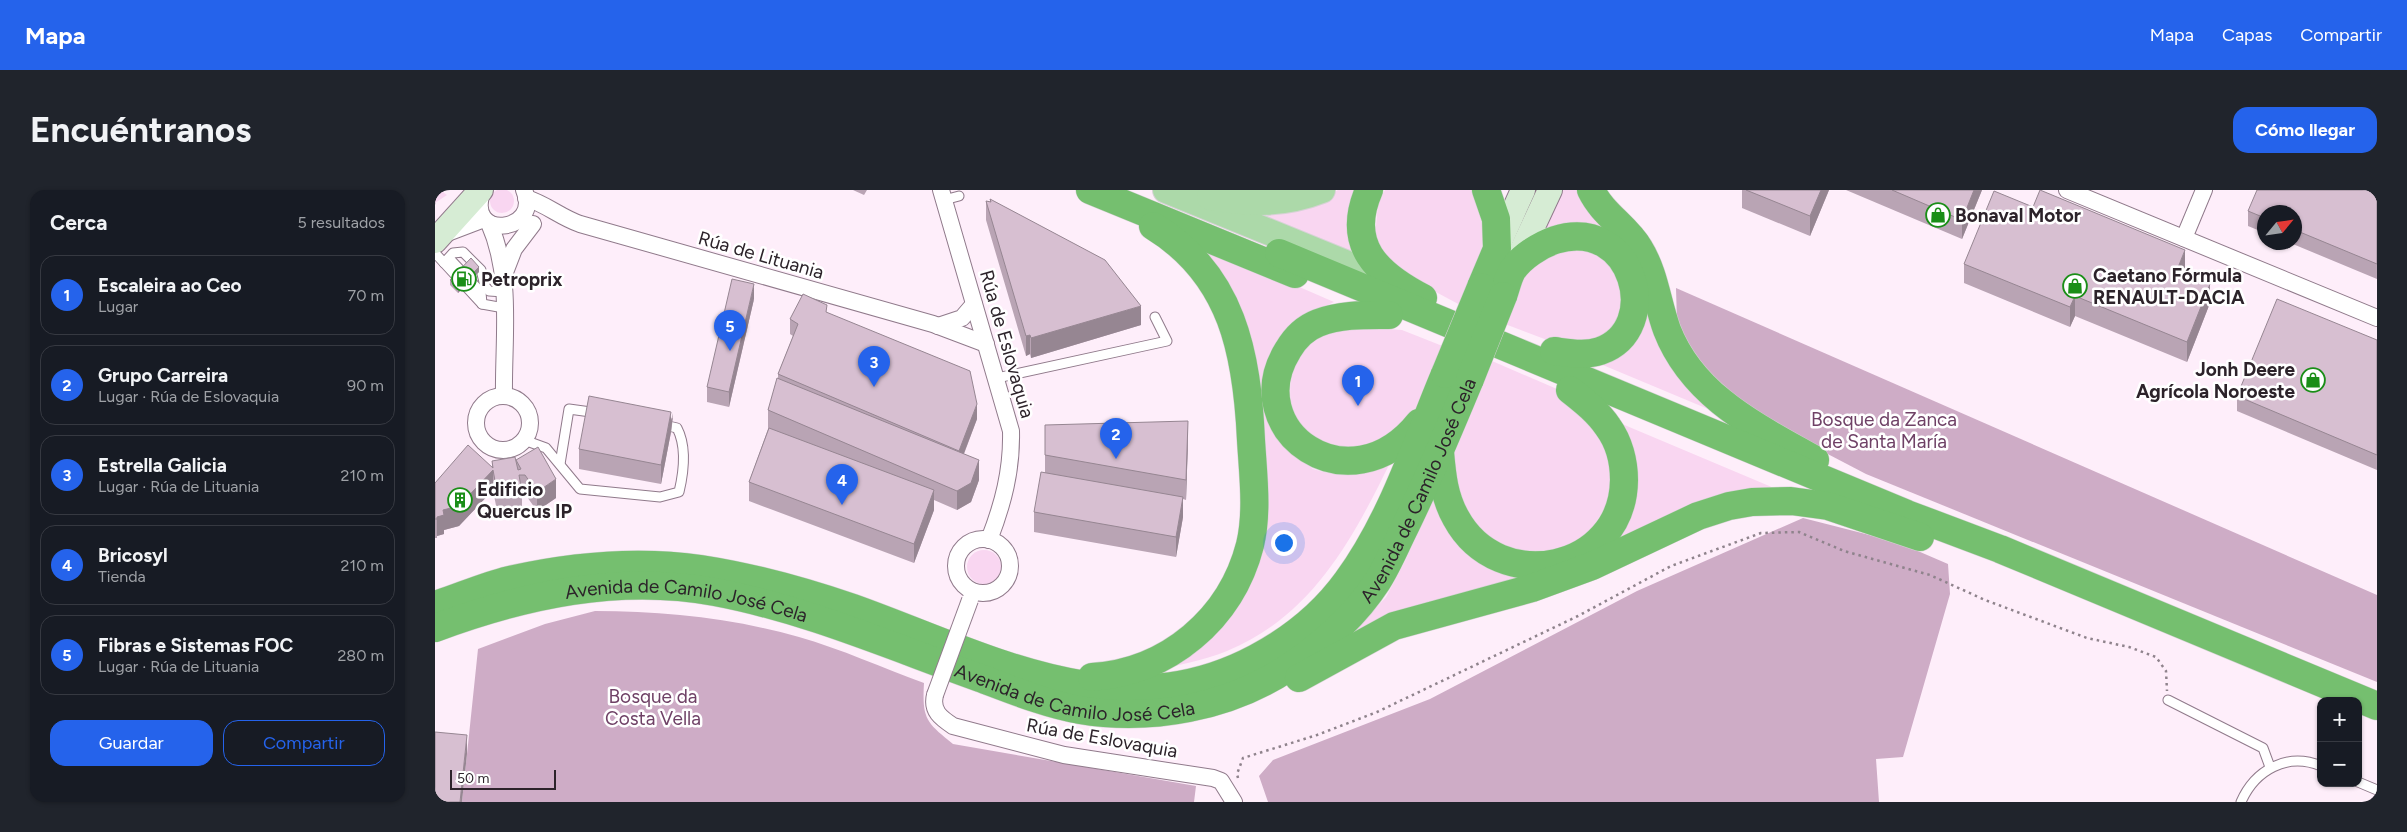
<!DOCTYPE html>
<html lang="es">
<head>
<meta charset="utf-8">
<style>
  :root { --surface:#171b24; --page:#20242c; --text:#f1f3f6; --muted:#9ea1a6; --line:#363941; --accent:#2563eb }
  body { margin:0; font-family:Figtree,sans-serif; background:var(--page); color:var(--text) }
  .controls { position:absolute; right:15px; bottom:15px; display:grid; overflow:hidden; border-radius:10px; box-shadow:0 1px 4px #0004 }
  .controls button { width:45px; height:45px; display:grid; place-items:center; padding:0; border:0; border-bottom:1px solid var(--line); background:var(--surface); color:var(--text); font:25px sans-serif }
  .compass { position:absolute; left:1822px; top:15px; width:45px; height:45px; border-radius:50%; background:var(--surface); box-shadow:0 1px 4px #0004; rotate:61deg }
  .scale { position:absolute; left:15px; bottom:12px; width:106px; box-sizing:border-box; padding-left:5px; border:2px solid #2c232a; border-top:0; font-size:14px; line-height:18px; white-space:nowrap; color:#2c232a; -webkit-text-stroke:4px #fff; paint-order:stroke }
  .you { position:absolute; left:848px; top:352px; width:18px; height:18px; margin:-12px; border:4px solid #fff; border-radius:50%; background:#1a73e8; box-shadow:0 0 0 8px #1a73e833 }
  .badge { display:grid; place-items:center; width:32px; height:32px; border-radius:50%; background:var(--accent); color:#fff; font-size:16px; font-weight:700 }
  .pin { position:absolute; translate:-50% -41px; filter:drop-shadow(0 1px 2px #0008) }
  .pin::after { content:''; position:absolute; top:26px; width:18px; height:15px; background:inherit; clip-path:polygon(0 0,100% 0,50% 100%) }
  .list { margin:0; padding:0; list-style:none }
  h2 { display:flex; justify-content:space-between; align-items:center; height:65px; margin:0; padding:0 20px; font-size:21px }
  h2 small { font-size:16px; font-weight:400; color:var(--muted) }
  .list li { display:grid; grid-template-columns:32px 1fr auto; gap:15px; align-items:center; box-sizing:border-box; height:80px; margin:0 10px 10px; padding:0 10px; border:1px solid var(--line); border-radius:15px }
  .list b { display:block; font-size:19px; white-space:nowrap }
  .list p { margin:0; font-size:16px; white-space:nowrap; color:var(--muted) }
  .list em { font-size:16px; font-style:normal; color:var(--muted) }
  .actions { display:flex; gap:10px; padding:15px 20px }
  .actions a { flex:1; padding:11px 0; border:1px solid var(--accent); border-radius:15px; text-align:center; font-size:18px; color:var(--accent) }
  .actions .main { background:var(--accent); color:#fff }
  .map { position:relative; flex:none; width:1942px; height:612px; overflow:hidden; border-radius:15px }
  header { display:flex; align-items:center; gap:30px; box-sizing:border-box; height:70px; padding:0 25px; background:var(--accent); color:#fff }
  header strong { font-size:24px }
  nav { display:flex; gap:28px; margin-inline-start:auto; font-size:18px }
  .intro { display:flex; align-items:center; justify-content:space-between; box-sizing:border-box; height:120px; padding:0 30px }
  h1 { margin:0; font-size:35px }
  .button { padding:12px 22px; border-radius:15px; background:var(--accent); color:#fff; font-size:18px; font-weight:700 }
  main { display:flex; gap:30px; padding:0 30px }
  aside { flex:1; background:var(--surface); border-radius:15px; box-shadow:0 1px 4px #0004 }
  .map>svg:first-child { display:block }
  .green { fill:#f9d6f1 }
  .forest { fill:#ceacc6 }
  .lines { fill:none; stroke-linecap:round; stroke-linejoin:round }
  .lane-casing { stroke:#907a8b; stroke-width:11 }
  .street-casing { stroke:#907a8b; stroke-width:18 }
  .secondary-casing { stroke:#907a8b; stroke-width:26 }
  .primary-casing { stroke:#d5d3d4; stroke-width:28 }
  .highway-casing { stroke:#d5d3d4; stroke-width:29 }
  .path { stroke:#8f838c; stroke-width:2.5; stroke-dasharray:2.5 4; stroke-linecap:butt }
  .lane { stroke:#fff; stroke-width:9 }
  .street { stroke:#fff; stroke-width:16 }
  .secondary { stroke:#d6ecd4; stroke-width:24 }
  .primary { stroke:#acd9a9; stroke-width:26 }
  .highway { stroke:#75bf6f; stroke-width:28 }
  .street-bridge-casing { stroke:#907a8b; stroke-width:18; stroke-linecap:butt }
  .highway-bridge-casing { stroke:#d5d3d4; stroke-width:29; stroke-linecap:butt }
  .street-bridge { stroke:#fff; stroke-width:16 }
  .highway-bridge { stroke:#75bf6f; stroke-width:28 }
  .wall { fill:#b9a4b4 }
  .shaded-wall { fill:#968692 }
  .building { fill:#d7bfd1; stroke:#968692 }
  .labels { text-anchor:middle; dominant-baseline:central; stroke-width:5; stroke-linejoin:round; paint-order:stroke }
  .poi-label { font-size:19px; font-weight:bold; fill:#2c232a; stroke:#fff; text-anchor:start }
  .street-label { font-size:19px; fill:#2c232a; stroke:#fff }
  .park-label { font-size:19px; fill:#6f4166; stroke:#fff }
</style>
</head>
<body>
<header>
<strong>Mapa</strong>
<nav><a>Mapa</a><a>Capas</a><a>Compartir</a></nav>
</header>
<div class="intro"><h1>Encuéntranos</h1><a class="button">Cómo llegar</a></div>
<main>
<aside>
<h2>Cerca<small>5 resultados</small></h2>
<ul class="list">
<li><span class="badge">1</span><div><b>Escaleira ao Ceo</b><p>Lugar</p></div><em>70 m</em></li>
<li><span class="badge">2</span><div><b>Grupo Carreira</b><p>Lugar · Rúa de Eslovaquia</p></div><em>90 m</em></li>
<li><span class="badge">3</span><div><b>Estrella Galicia</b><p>Lugar · Rúa de Lituania</p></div><em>210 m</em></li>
<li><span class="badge">4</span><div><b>Bricosyl</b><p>Tienda</p></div><em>210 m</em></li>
<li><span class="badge">5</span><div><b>Fibras e Sistemas FOC</b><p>Lugar · Rúa de Lituania</p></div><em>280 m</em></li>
</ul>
<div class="actions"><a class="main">Guardar</a><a>Compartir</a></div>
</aside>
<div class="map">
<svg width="1942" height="612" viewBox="0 0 1942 612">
  <rect width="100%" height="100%" fill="#feeefa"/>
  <g class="green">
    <circle cx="67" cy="11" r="12"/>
    <path d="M0,0H5L12,5L0,13Z"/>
    <path d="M903,0H920L922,73L831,29L834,21L873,15Z"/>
    <path d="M950,0H1037C1059,46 1044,72 1027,116L986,94L950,67L940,47L943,13Z"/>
    <path d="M1127,0H1147L1297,229L1163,173L1207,104L1148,34H1128L1109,40Z"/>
    <path d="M749,47L899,112L872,125L849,145L831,178V212L846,251L878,279L892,283L912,284L931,281L955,273C917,350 877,426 792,461C768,471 740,475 715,482L799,413L819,187Z"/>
    <path d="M1134,52L1181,68L1191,121L1164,153L1128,156L1070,134L1087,92L1096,77Z"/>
    <path d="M921,137L967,140L1010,157C1003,173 990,211 979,222C970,232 957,245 945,252C940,256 930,255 923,256C910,258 898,258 886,253C849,240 848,185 869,159C882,144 903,141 921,137Z"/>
    <path d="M1057,171L1122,199L1168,240L1182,299L1144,359L1067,362L1029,327L1016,271Z"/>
    <path d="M1180,231L1339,298L1179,354C1215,307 1195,282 1180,231Z"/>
    <path d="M1002,302L1013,336L1041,370L1072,386L1095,388L909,453L951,407L969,373Z"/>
    <circle cx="549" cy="377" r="17"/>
  </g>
  <g class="forest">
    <path d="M1241,98L1942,405V492L1431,284L1322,227L1285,198L1261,167L1242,132Z"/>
    <path d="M1368,328L1462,352L1513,374L1515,404L1468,567L1441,569L1444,612H833L824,586L838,570L995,509L1202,401Z"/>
    <path d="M160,421C229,421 297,428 364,447C406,459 448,478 489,493C487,529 491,532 518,554L761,596L759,612H27L43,459L110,434Z"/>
  </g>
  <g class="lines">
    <g class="lane-casing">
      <g id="lane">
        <path d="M509,10L524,6"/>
        <path d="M0,63L47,114L69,118"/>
        <path d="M14,68L46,102L47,114"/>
        <path d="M9,73L18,63L28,62L46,80L50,96L54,101L69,102"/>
        <path d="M562,188L732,151L720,127"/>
        <path d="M89,250L111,258L145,299L225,307L244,302C249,281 252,257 242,238L225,234"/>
        <path d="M125,274L134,219L163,223"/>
        <path d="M1733,510L1828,558L1835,577"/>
        <path d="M1923,592L1942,600"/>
        <path d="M1806,612C1820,580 1852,562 1886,576"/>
      </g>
    </g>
    <g class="street-casing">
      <g id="street">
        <path d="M48,0C28,52 108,43 89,0"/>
        <path d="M506,0L576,241C577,280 568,314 554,350"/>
        <path d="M1632,0L1942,128"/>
        <path d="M91,8C111,14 125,27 145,34L498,134L551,154"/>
        <path d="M54,33C78,87 68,148 69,206"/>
        <path d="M7,45L49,29"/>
        <path d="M1749,48L1769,0"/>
        <path d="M69,85L79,59L98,34"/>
        <path d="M503,136L527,128L539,114"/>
        <circle cx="68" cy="233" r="27"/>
        <circle cx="548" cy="376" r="27"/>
        <path d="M500,505C496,521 506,528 518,536L629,565L778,588L786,591L799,612"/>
      </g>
    </g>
    <g class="secondary-casing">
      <g id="secondary">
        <path d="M0,51L46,0"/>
        <path d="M1062,58L1088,0"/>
        <path d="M1079,77L1115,0"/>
      </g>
    </g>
    <g class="primary-casing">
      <g id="primary">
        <path d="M731,0L964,95"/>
        <path d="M775,7C814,14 849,15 887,0"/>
      </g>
    </g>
    <g class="highway-casing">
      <g id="highway">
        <path d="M655,0L860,84"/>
        <path d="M934,0C910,55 942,84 988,108"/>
        <path d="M1156,0C1168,25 1191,36 1204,58C1220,84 1222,113 1232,140C1258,207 1322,237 1380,270"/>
        <path d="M844,63L1472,324L1565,359L1942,516"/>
        <path d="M1046,97L1062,59L1061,29L1051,0"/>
        <path d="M1068,106C1071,98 1073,88 1077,81C1086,67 1105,55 1120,50C1199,25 1229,139 1165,161C1150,166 1135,163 1119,161"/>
        <path d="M954,125C931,125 906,124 883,133C870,138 860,148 853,160C803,240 914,320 984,233"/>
        <path d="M1005,262C1007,285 1009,307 1021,328C1064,407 1188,382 1189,290C1189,272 1184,252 1173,237C1163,222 1149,211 1135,200"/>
        <path d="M0,415C25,407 49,396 74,390C136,376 203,370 266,379C318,387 368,401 418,418C550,465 682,542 821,468C857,449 888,424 912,391C957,330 981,253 1010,184"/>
        <path id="s1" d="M0,438C89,405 184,384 280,402C371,419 458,457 545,488C577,500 611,514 645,520C716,532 794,517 853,478C887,455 920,426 942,392C953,375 961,355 970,337C994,288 1014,239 1035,189"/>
        <path d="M657,487C733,482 796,429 815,355C823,322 818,284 816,250C812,164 798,85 718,36"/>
        <path d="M864,488L959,436L1097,398L1157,376L1263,326L1294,316L1317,312L1356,311L1393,316L1485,347"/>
      </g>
    </g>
    <path class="path" d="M803,588L802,584L808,568L882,545L942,522L1143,426L1236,376L1326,343L1364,342L1409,361L1495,385L1550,410L1652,448L1694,457L1721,467L1731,481L1732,501"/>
    <use href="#lane" class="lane"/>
    <use href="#street" class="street"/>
    <use href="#secondary" class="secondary"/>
    <use href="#primary" class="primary"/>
    <use href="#highway" class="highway"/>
    <g class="street-bridge-casing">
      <path id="street-bridge" d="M500,505L535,410"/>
    </g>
    <g class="highway-bridge-casing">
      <g id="highway-bridge">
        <path d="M1010,184L1046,97"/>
        <path d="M1035,189L1068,106"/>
      </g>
    </g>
    <use href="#street-bridge" class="street-bridge"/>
    <use href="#highway-bridge" class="highway-bridge"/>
  </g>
  <g class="wall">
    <path d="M418,0H432L429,5Z"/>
    <path d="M1307,0H1394L1375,46L1307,18Z"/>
    <path d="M1411,0H1547L1527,49Z"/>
    <path d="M1942,0V89L1853,52H1860V22H1830V43L1813,36V21Z"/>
    <path d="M555,9L706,135L596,168L595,164L591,166L551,30V11L555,12Z"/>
    <path d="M1529,74L1750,79L1749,83L1775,113L1752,172L1640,126L1635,137L1529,93Z"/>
    <path d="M44,82L23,103L15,95V90Z"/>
    <path d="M319,109L294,217L272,212V197Z"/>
    <path d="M392,123L542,229L529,264L544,290L536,312L522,320L499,310V320L479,373L314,311V292L333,239V220L343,189V184L358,146L355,144V129Z"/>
    <path d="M1942,150V280L1802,221V206Z"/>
    <path d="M238,228L236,242L226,294L144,279V259Z"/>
    <path d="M610,235L753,250L751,310L748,309V327L741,367L599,342V322L610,283Z"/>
    <path d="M81,270L121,308L102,321L90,304L87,305V322L63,326L58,300L24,336L9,340V344L2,346V348H0V293L57,277V271L81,273Z"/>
  </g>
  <g class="shaded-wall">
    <path d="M1386,0H1394L1375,46V26Z"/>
    <path d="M1539,0H1547L1527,49V30Z"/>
    <path d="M1750,60V79L1742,99V80Z"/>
    <path d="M44,77V82L23,103V98Z"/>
    <path d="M319,94V109L294,217V202Z"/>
    <path d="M1775,94V113L1752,172V152Z"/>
    <path d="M1640,106V126L1635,137V117Z"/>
    <path d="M706,116V135L596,168V148Z"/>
    <path d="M595,145V164L591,166V146Z"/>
    <path d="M542,214V229L524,276V261Z"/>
    <path d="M236,222V231L238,223L236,242L226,294V275Z"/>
    <path d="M753,231V250L751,310V290Z"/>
    <path d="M544,270V290L536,312L522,320V301Z"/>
    <path d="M58,280V300L24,336L9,340V344L2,346V327L8,320Z"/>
    <path d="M121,289V308L102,321V302Z"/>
    <path d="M499,300V320L479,373V354Z"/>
    <path d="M748,307V327L741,367V347Z"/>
    <path d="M32,545V564L27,612H25Z"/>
  </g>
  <g class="building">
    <path d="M1311,0H1386L1375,26Z"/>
    <path d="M1457,0H1539L1527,30Z"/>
    <path d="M1605,0L1750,60L1742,80L1775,94L1752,152L1640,106L1635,117L1529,74L1559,1L1598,17Z"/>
    <path d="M1822,0H1942V74L1860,40V22H1830V28L1813,21Z"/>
    <path d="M555,9L670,70L706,116L596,148L595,145L591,146L551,11L556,12Z"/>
    <path d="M36,68L44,77L23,98L15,90Z"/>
    <path d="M297,89L319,94L294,202L272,197Z"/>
    <path d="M368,104L392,115L391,122L535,181L542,214L524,261L343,184L363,134L355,129Z"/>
    <path d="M1842,109L1942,150V265L1802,206Z"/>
    <path d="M342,188L544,270L536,293L522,301L333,220Z"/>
    <path d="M154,206L236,222L226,275L144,259Z"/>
    <path d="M753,231L751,290L610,265V235Z"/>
    <path d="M334,238L499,300L479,354L314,292Z"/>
    <path d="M33,255L58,278L57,271L80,267L83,280L86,279L81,270L103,257L121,289L102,302L90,285H84L87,303L63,307L58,280L24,316L8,320L9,325L2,327V329H0V293Z"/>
    <path d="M606,282L748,307L741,347L599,322Z"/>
    <path d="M0,542L32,545L25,612H0Z"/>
  </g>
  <defs>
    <g id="shop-ring" transform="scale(1.25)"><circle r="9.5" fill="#fff" stroke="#1a8e17" stroke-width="1.5"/><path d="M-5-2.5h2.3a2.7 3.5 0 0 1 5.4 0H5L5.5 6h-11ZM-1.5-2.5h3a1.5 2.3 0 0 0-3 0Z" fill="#1a8e17"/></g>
    <g id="fuel-ring" transform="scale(1.25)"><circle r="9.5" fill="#fff" stroke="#1a8e17" stroke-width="1.5"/><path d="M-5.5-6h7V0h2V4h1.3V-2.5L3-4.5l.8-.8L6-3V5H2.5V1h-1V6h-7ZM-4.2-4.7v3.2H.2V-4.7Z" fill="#1a8e17"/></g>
    <g id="building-ring" transform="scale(1.25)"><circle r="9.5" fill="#fff" stroke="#1a8e17" stroke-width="1.5"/><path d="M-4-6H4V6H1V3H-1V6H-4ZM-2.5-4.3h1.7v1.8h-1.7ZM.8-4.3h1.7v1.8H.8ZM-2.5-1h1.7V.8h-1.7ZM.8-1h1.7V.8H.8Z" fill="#1a8e17"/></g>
  </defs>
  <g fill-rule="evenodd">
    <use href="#shop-ring" x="1503" y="25"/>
    <use href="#fuel-ring" x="29" y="89"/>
    <use href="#shop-ring" x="1640" y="96"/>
    <use href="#shop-ring" x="1878" y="190"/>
    <use href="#building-ring" x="25" y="310"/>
  </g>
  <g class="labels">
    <g class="poi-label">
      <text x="1520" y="25">Bonaval Motor</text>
      <text x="1658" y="85">Caetano Fórmula<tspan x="1658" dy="22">RENAULT-DACIA</tspan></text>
      <text x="46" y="89">Petroprix</text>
      <text x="1860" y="179" text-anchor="end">Jonh Deere<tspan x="1860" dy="22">Agrícola Noroeste</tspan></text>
      <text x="42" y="299">Edificio<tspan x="42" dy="22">Quercus IP</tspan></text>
    </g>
    <g class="street-label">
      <text transform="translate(326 65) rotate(16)">Rúa de Lituania</text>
      <text transform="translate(572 154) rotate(74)">Rúa de Eslovaquia</text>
      <text stroke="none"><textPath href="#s1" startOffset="1112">Avenida de Camilo José Cela</textPath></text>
      <text stroke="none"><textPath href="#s1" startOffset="258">Avenida de Camilo José Cela</textPath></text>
      <text stroke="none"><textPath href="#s1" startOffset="662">Avenida de Camilo José Cela</textPath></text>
      <text transform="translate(667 548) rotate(10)">Rúa de Eslovaquia</text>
    </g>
    <g class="park-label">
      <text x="1449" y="229">Bosque da Zanca<tspan x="1449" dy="22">de Santa María</tspan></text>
      <text x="218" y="506">Bosque da<tspan x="218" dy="22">Costa Vella</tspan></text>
    </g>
  </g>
</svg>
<div class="controls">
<button>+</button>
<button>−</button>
</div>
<svg class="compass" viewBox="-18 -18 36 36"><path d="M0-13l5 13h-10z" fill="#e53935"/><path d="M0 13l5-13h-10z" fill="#9ea1a6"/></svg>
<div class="scale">50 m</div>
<div class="you"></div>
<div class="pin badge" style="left:923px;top:216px">1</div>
<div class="pin badge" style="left:681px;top:269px">2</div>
<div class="pin badge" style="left:439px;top:197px">3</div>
<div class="pin badge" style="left:407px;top:315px">4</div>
<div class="pin badge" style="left:295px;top:161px">5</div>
</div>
</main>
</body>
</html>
